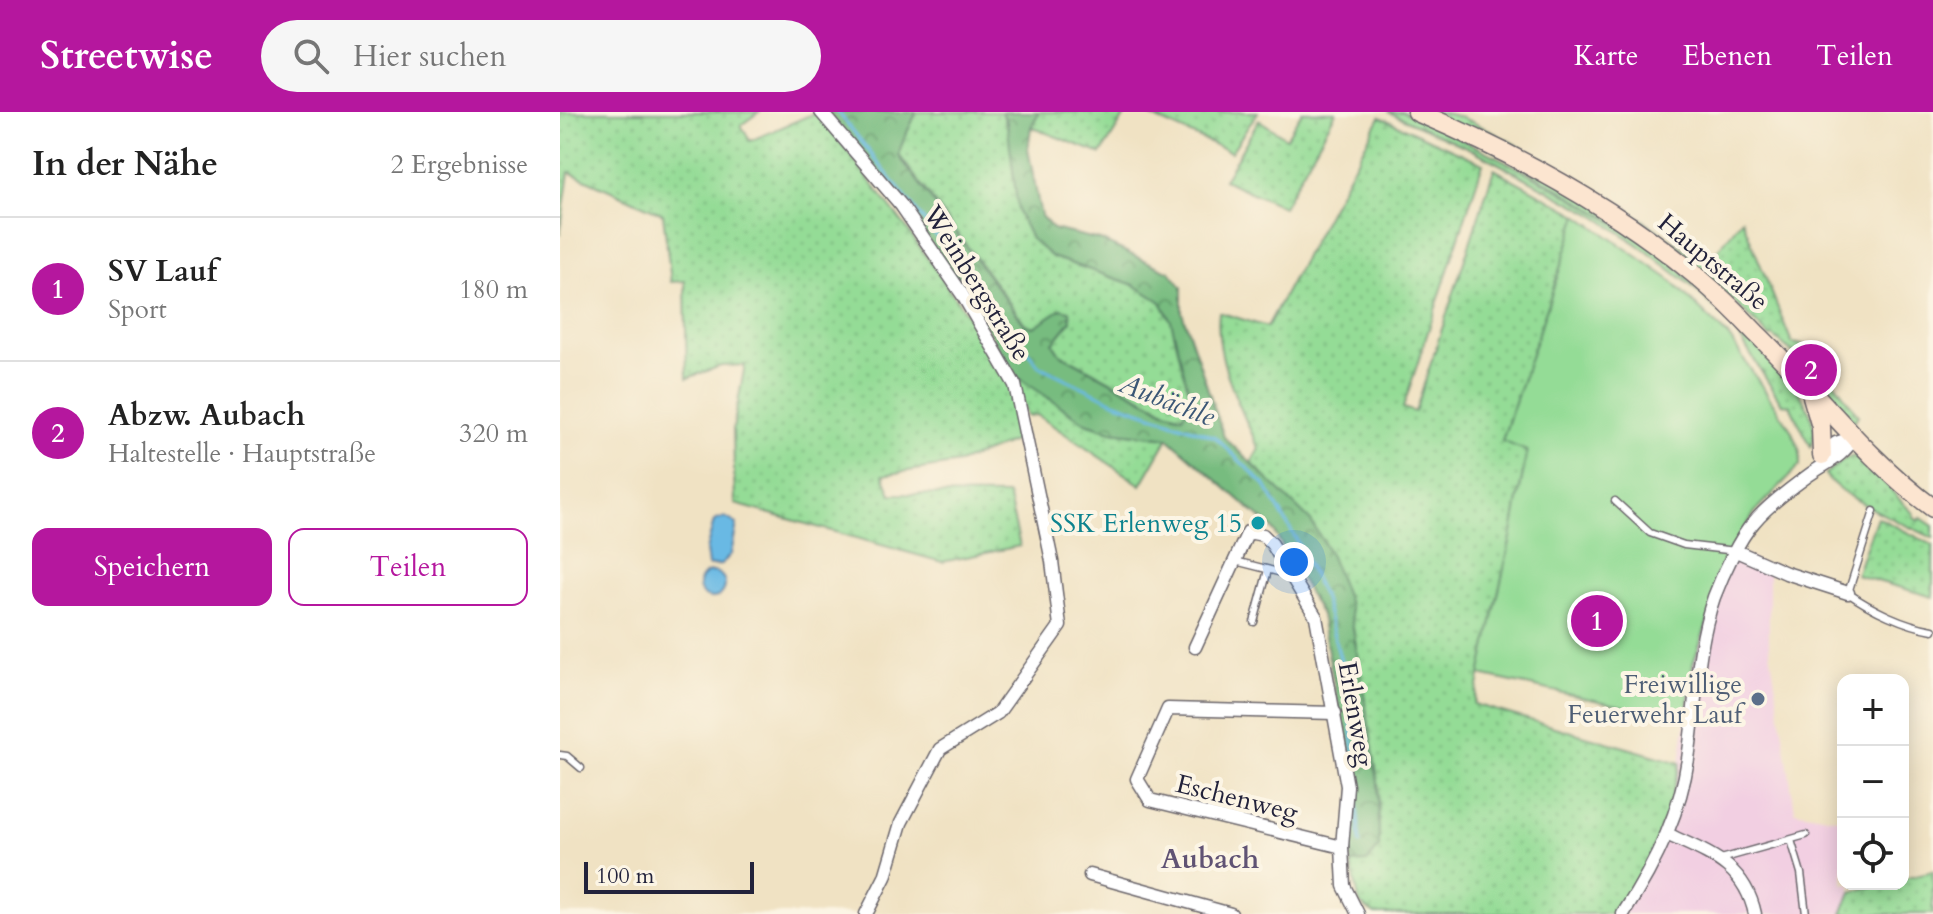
<!DOCTYPE html>
<html lang="de">
<head>
<meta charset="utf-8">
<style>
  :root { --surface:#fff; --page:#f6f6f6; --text:#222; --muted:#767676; --line:#e0e0e0; --accent:#b5179e }
  body { margin:0; font-family:Cardo,serif; background:var(--page); color:var(--text) }
  .controls { position:absolute; right:24px; bottom:24px; display:grid; overflow:hidden; border-radius:16px; box-shadow:0 4px 20px #0003 }
  .controls button { width:72px; height:72px; display:grid; place-items:center; padding:0; border:0; border-bottom:2px solid var(--line); background:var(--surface); color:var(--text); font:40px sans-serif }
  .scale { position:absolute; left:24px; bottom:20px; width:170px; box-sizing:border-box; padding-left:8px; border:4px solid #22223b; border-top:0; font-size:22px; line-height:28px; white-space:nowrap; color:#22223b; -webkit-text-stroke:6px #fcf5e5; paint-order:stroke }
  .you { position:absolute; left:734px; top:450px; width:28px; height:28px; margin:-20px; border:6px solid #fff; border-radius:50%; background:#1a73e8; box-shadow:0 0 0 12px #1a73e833 }
  .badge { display:grid; place-items:center; width:52px; height:52px; border-radius:50%; background:var(--accent); color:#fff; font-size:26px; font-weight:700 }
  .pin { position:absolute; translate:-50% -50%; border:4px solid #fff; box-shadow:0 2px 8px #0006 }
  .list { margin:0; padding:0; list-style:none }
  h2 { display:flex; justify-content:space-between; align-items:center; height:104px; margin:0; padding:0 32px; font-size:34px }
  h2 small { font-size:26px; font-weight:400; color:var(--muted) }
  .list li { display:grid; grid-template-columns:52px 1fr auto; gap:24px; align-items:center; box-sizing:border-box; height:144px; padding:0 32px; border-top:2px solid var(--line) }
  .list b { display:block; font-size:30px; white-space:nowrap }
  .list p { margin:0; font-size:26px; white-space:nowrap; color:var(--muted) }
  .list em { font-size:26px; font-style:normal; color:var(--muted) }
  .actions { display:flex; gap:16px; padding:24px 32px }
  .actions a { flex:1; padding:18px 0; border:2px solid var(--accent); border-radius:16px; text-align:center; font-size:28px; color:var(--accent) }
  .actions .main { background:var(--accent); color:#fff }
  .icon { flex:none; width:44px; height:44px; fill:none; stroke:currentColor; stroke-width:2; stroke-linecap:round; stroke-linejoin:round }
  .map { position:relative; flex:none; width:1373px; height:802px; overflow:hidden }
  header { display:flex; align-items:center; gap:48px; box-sizing:border-box; height:112px; padding:0 40px; background:var(--accent); color:#fff }
  header strong { font-size:38px }
  nav { display:flex; gap:44px; margin-inline-start:auto; font-size:28px }
  .search { width:560px; height:72px; background:var(--page); display:flex; align-items:center; gap:20px; box-sizing:border-box; padding:0 28px; border-radius:44px; color:var(--muted); font-size:30px }
  main { display:flex }
  aside { flex:1; background:var(--surface) }
  .map>svg:first-child { display:block }
  .built { fill:#f2cfe2 }
  .grass { fill:url(#grass-dots); stroke:#5b7f68; stroke-width:2 }
  .forest { fill:url(#forest-crowns); stroke:#4c6f5d; stroke-width:2 }
  .green { fill:#94dc96; stroke:#5b7f68; stroke-width:2 }
  .water { fill:#69b9e4; stroke:#466e90; stroke-width:2 }
  .lines { fill:none; stroke-linecap:round; stroke-linejoin:round }
  .stream { stroke:#69b9e4; stroke-width:3 }
  .service-casing { stroke:#6a656b; stroke-width:9 }
  .minor-casing { stroke:#6a656b; stroke-width:15 }
  .secondary-casing { stroke:#6a656b; stroke-width:21 }
  .service { stroke:#fff; stroke-width:6 }
  .minor { stroke:#fff; stroke-width:12 }
  .secondary { stroke:#fce5d0; stroke-width:18 }
  .culture-dot { fill:#0f9aa8; stroke:#fcf5e5; stroke-width:3 }
  .service-dot { fill:#5c6f8a; stroke:#fcf5e5; stroke-width:3 }
  .labels { text-anchor:middle; dominant-baseline:central; stroke-width:8; stroke-linejoin:round; paint-order:stroke }
  .street-label { font-size:26px; fill:#22223b; stroke:#fcf5e5 }
  .culture-label { font-size:26px; fill:#0d838f; stroke:#fcf5e5; text-anchor:end }
  .service-label { font-size:26px; fill:#4e5e75; stroke:#fcf5e5; text-anchor:end }
  .water-label { font-size:28px; font-style:italic; fill:#3b5776; stroke:#fcf5e5 }
  .neighbourhood-label { font-size:28px; font-weight:bold; fill:#605374; stroke:#fcf5e5 }
</style>
</head>
<body>
<header>
<strong>Streetwise</strong>
<div class="search"><svg class="icon" aria-label="search" viewBox="0 0 24 24"><circle cx="10" cy="10" r="6"/><path d="M15 15l6 6"/></svg>Hier suchen</div>
<nav><a>Karte</a><a>Ebenen</a><a>Teilen</a></nav>
</header>
<main>
<aside>
<h2>In der Nähe<small>2 Ergebnisse</small></h2>
<ul class="list">
<li><span class="badge">1</span><div><b>SV Lauf</b><p>Sport</p></div><em>180 m</em></li>
<li><span class="badge">2</span><div><b>Abzw. Aubach</b><p>Haltestelle · Hauptstraße</p></div><em>320 m</em></li>
</ul>
<div class="actions"><a class="main">Speichern</a><a>Teilen</a></div>
</aside>
<div class="map">
<svg width="1373" height="802" viewBox="0 0 1373 802">
  <defs>
    <pattern id="grass-dots" width="8" height="8" patternUnits="userSpaceOnUse" patternTransform="scale(2)"><rect width="8" height="8" fill="#94dc96"/><path d="M2 2h.1M6 6h.1" fill="none" stroke="#7fbc82" stroke-width="1.8" stroke-linecap="round"/></pattern>
    <pattern id="forest-crowns" width="20" height="18" patternUnits="userSpaceOnUse" patternTransform="scale(2)"><rect width="20" height="18" fill="#77bc7f"/><path d="M2 6a3 3 0 1 1 6 0M12 15a3 3 0 1 1 6 0" fill="none" stroke="#619869"/></pattern>
  </defs>
  <rect width="100%" height="100%" fill="#fcf5e5"/>
  <filter id="ink" filterUnits="userSpaceOnUse"><feTurbulence type="fractalNoise" baseFrequency=".0125" numOctaves="2"/><feDisplacementMap in="SourceGraphic" scale="16" xChannelSelector="R" yChannelSelector="G"/><feConvolveMatrix kernelMatrix="1 2 1 2 8 2 1 2 1" color-interpolation-filters="sRGB"/></filter>
  <filter id="wash" filterUnits="userSpaceOnUse"><feTurbulence type="fractalNoise" baseFrequency=".006" numOctaves="4" result="noise"/><feDisplacementMap in="SourceGraphic" scale="32" xChannelSelector="R" yChannelSelector="G"/><feGaussianBlur stdDeviation="1.8" result="paint"/><feColorMatrix in="noise" values="0 0 0 0 0 0 0 0 0 0 0 0 0 0 0 0 0 1.4 0 .05"/><feComposite in="paint" operator="in"/></filter>
  <g filter="url(#wash)">
    <rect width="100%" height="100%" fill="#f0e2c3"/>
    <path class="built" d="M1173,437L1209,457V532L1235,699L1283,708V772H1291V780L1282,802H1055L1071,781L1109,700L1120,651L1133,552Z"/>
    <g class="grass">
      <path d="M0,0H199L181,13L190,29L257,0L347,117L417,217L450,270L464,325L399,351L323,363L331,382L448,383L460,434L382,450L175,392L173,317L185,253L161,254L127,266L125,169L111,170L103,102L9,60L0,123Z"/>
      <path d="M356,0H442L492,145C520,155 580,169 600,189C618,207 625,264 631,289L623,304L606,299L500,242L493,231L511,209L501,197L474,215L466,213L339,43C341,27 351,16 356,0Z"/>
      <path d="M479,0H567L541,42L471,15Z"/>
      <path d="M581,0H698L671,40Z"/>
      <path d="M742,0H776L723,95L664,68L699,8L726,26Z"/>
      <path d="M828,0H843C931,39 1015,84 1095,137C1114,150 1131,170 1149,187C1177,212 1273,292 1251,335L1230,293L1222,292L1172,213L1133,175L1080,134L1034,103L975,71L913,38Z"/>
      <path d="M872,0C902,0 931,20 958,34C1024,69 1086,108 1146,153L1182,107L1232,231L1255,235L1267,260L1298,303L1294,310L1256,261L1259,256L1252,250L1248,253L1213,224L1210,225L1155,171Z"/>
      <path d="M820,5L923,51L843,296L855,300L934,57L1018,103L942,329L967,338L952,421L914,592L1120,651C1108,706 1090,757 1055,802H815L800,792L791,751L807,749L819,735L818,669L789,492L699,358L691,351L699,337C680,295 654,247 659,200L707,215Z"/>
      <path d="M454,263L526,311L551,319L608,326L581,373L477,303L467,304Z"/>
      <path d="M1294,344C1319,358 1333,384 1354,402L1353,405L1359,409L1361,406L1373,414V426C1349,414 1277,384 1265,362L1285,347Z"/>
      <path d="M1317,405L1373,433V485L1296,463Z"/>
      <path d="M1373,759V802H1282L1291,780L1322,772H1343V766Z"/>
    </g>
    <path class="forest" d="M267,0H356C351,16 341,27 339,44L465,213L474,215L501,197L510,199L511,209L493,231L500,242L605,299L622,304L631,289L611,209L601,190L574,173L492,145L471,127L458,100L447,10L442,0H479L471,15L468,37L481,104L493,117L540,128L610,160L622,175V200L664,325L751,409L770,442L789,492L818,669L819,735L807,750L791,751L793,673L761,503L713,417L608,326L551,319L526,311L454,263L424,211Z"/>
    <path class="green" d="M1018,103L1109,167L1169,225L1231,318L1240,339V353L1195,400L1173,437L1133,552L1126,608L920,563L952,421L967,339L942,329Z"/>
    <g class="water">
      <path d="M165,405L177,412L171,442L161,453L148,454L146,438L154,409Z"/>
      <circle cx="152" cy="473" r="13"/>
    </g>
    <g class="lines">
      <path class="stream" d="M278,0L479,254L554,290L655,325L704,372L735,425L764,487L789,579L800,732"/>
    </g>
  </g>
  <g filter="url(#ink)">
    <g class="lines">
      <g class="service-casing">
        <g id="service">
          <path d="M1055,389L1090,421L1124,433L1176,439"/>
          <path d="M1314,399L1288,481C1312,498 1344,513 1373,518"/>
          <path d="M675,449L730,463"/>
          <path d="M694,510L708,458"/>
          <path d="M0,643L7,644L21,656"/>
          <path d="M1231,728L1241,761L1246,802"/>
          <path d="M1161,747L1246,723"/>
        </g>
      </g>
      <g class="minor-casing">
        <g id="minor">
          <path d="M261,0L341,93L402,182L455,273L492,449L500,514L438,601L380,637L341,711L325,765L306,802"/>
          <path d="M1260,345L1276,331L1295,325"/>
          <path d="M1176,439L1226,461L1288,481"/>
          <path d="M635,535L688,420L703,423L712,432L756,505L787,674L782,735L784,774L798,802"/>
          <path d="M775,601L608,597L577,667L590,688L782,735"/>
          <path d="M1107,722C1149,742 1184,752 1195,802"/>
          <path d="M530,763L671,802"/>
          <path d="M1063,802C1094,755 1120,703 1128,647C1136,593 1136,537 1154,485C1162,464 1179,426 1194,410C1208,393 1231,376 1249,363C1269,349 1281,346 1295,325"/>
        </g>
      </g>
      <g class="secondary-casing">
        <g id="secondary">
          <path d="M857,0C956,42 1056,96 1139,166C1159,183 1178,202 1196,221C1255,278 1306,347 1373,396"/>
          <path d="M1252,284L1261,315L1262,343"/>
        </g>
      </g>
      <use href="#service" class="service"/>
      <use href="#minor" class="minor"/>
      <use href="#secondary" class="secondary"/>
    </g>
  </g>
  <circle class="culture-dot" cx="698" cy="411" r="8"/>
  <circle class="service-dot" cx="1198" cy="587" r="8"/>
  <g class="labels">
    <g class="street-label">
      <text transform="translate(1153 150) rotate(40)">Hauptstraße</text>
      <text transform="translate(417 171) rotate(58)">Weinbergstraße</text>
      <text transform="translate(796 602) rotate(80)">Erlenweg</text>
      <text transform="translate(677 686) rotate(14)">Eschenweg</text>
    </g>
    <g class="culture-label">
      <text x="682" y="411">SSK Erlenweg 15</text>
    </g>
    <g class="service-label">
      <text x="1182" y="572">Freiwillige<tspan x="1182" dy="30">Feuerwehr Lauf</tspan></text>
    </g>
    <g class="water-label">
      <text transform="translate(607 288) rotate(21)">Aubächle</text>
    </g>
    <g class="neighbourhood-label">
      <text x="650" y="747">Aubach</text>
    </g>
  </g>
</svg>
<div class="controls">
<button>+</button>
<button>−</button>
<button><svg class="icon" aria-label="locate" viewBox="0 0 24 24"><circle cx="12" cy="12" r="6"/><path d="M12 2v4M12 18v4M2 12h4M18 12h4"/></svg></button>
</div>
<div class="scale">100 m</div>
<div class="you"></div>
<div class="pin badge" style="left:1037px;top:509px">1</div>
<div class="pin badge" style="left:1251px;top:258px">2</div>
</div>
</main>
</body>
</html>
